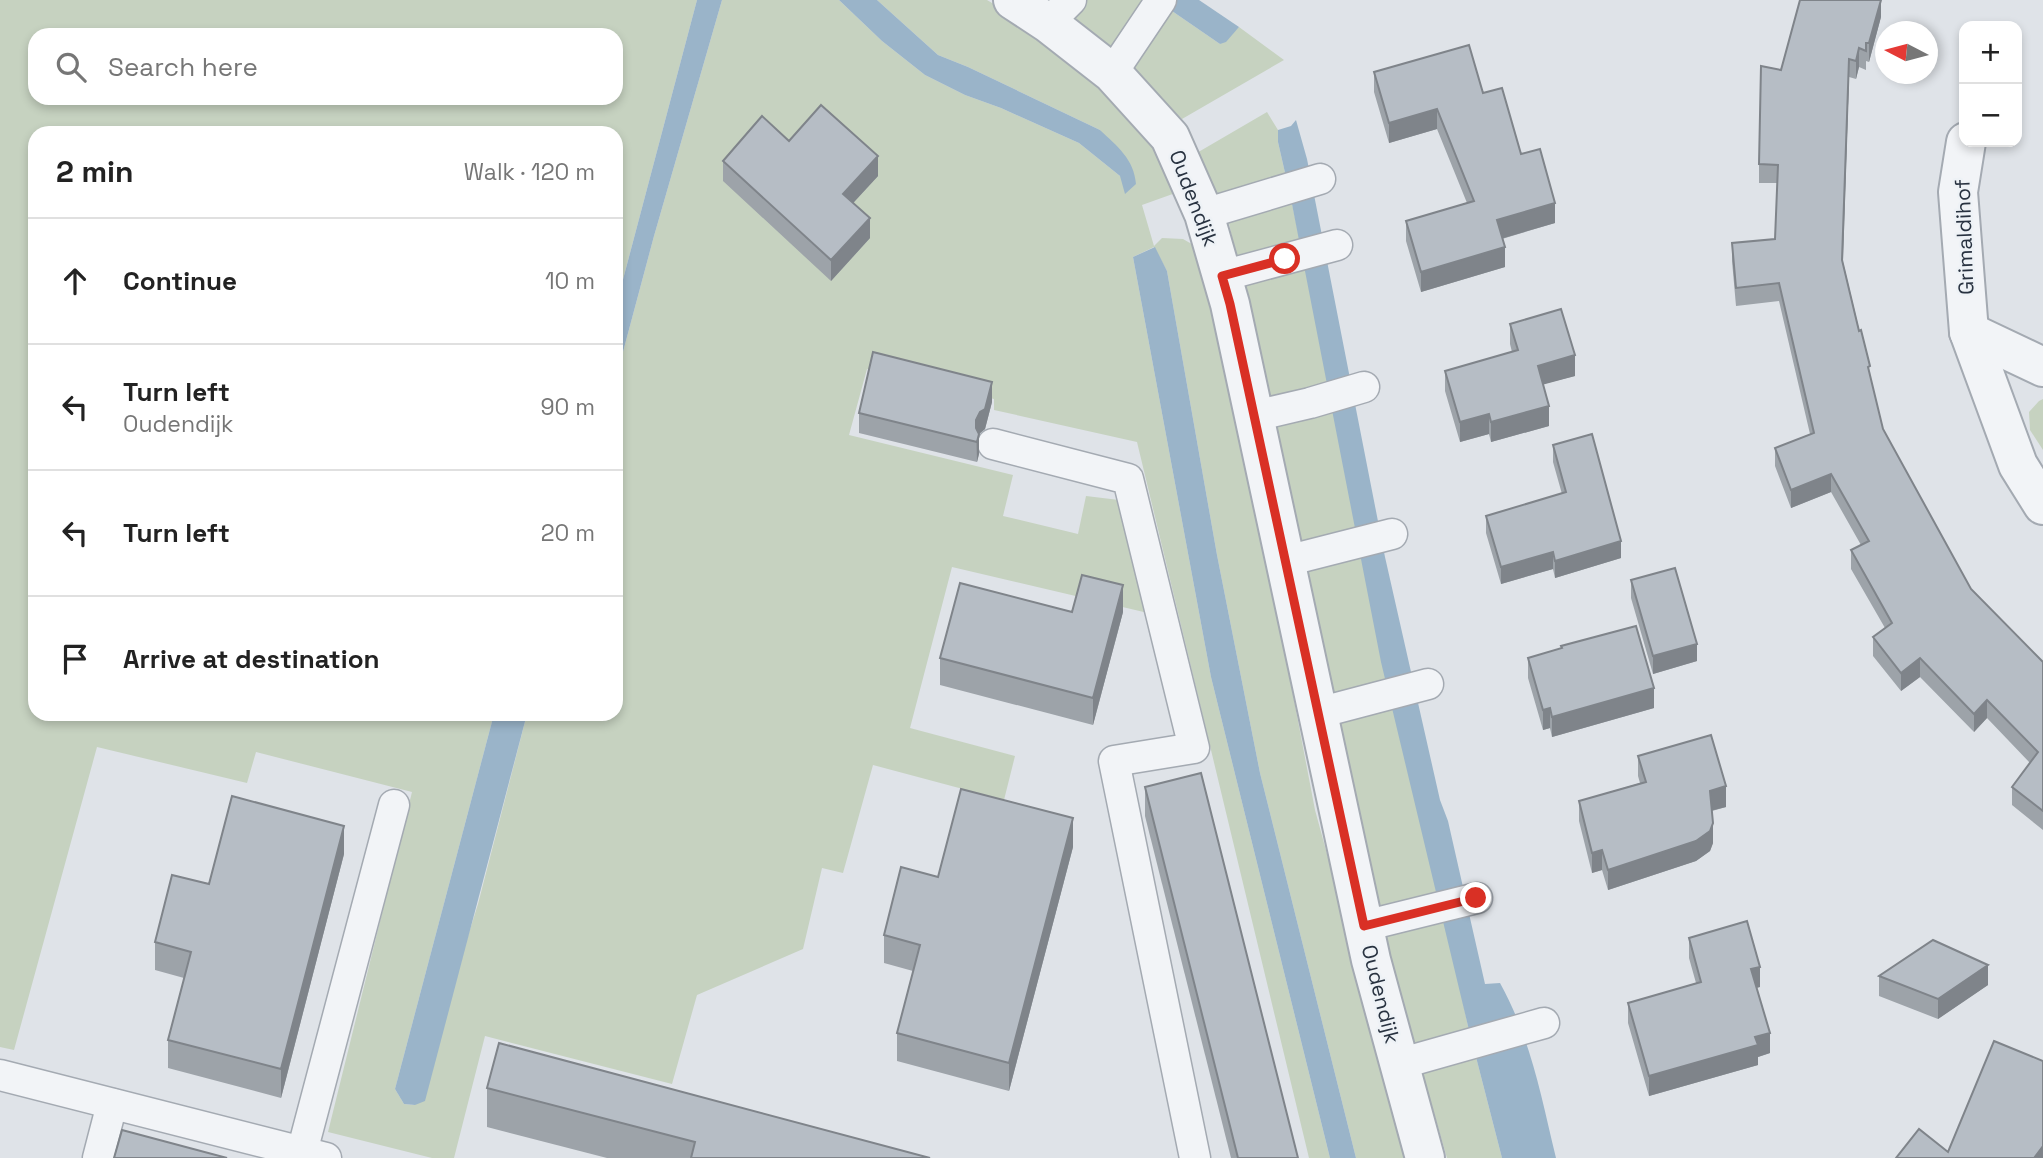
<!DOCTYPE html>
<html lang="en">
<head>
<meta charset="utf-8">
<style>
  :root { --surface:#fff; --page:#f6f6f6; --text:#222; --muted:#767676; --line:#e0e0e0 }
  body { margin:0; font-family:"Space Grotesk",sans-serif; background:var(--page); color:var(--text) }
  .controls { position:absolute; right:21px; top:21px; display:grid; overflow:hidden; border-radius:14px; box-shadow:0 4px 10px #0003 }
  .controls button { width:63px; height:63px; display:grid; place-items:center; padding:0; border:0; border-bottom:2px solid var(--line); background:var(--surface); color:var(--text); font:35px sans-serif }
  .compass { position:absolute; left:1875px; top:21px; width:63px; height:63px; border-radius:50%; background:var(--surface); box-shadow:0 4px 10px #0003; rotate:276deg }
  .stop { position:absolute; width:21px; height:21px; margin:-16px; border:5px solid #d93025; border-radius:50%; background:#fff }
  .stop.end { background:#d93025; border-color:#fff; box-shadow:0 2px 7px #0008 }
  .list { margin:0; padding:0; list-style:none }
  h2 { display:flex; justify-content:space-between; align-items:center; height:91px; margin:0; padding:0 28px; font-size:30px }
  h2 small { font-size:23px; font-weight:400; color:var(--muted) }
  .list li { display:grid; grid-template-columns:46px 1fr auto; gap:21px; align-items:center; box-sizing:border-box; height:126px; padding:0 28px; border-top:2px solid var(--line) }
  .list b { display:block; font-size:26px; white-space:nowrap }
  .list p { margin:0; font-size:23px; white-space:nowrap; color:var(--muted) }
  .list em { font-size:23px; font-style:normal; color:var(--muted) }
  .icon { flex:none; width:38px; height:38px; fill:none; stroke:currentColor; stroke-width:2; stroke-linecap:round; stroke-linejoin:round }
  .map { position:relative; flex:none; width:2043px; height:1158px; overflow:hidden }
  .search { position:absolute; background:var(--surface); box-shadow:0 4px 10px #0003; left:28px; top:28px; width:595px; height:77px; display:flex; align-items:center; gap:18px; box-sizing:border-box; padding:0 24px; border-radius:21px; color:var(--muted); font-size:26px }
  .panel { position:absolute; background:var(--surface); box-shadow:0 4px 10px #0003; left:28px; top:126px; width:595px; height:595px; border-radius:21px }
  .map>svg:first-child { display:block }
  .green { fill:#c6d2c0; fill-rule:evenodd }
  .water { fill:#9ab4c9 }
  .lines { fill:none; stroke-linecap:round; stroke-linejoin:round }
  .service-casing { stroke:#a4aab2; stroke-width:33 }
  .minor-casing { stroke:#a4aab2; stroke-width:42 }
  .service { stroke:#f2f4f7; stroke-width:30 }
  .minor { stroke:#f2f4f7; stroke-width:38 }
  .wall { fill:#9da3a9 }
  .shaded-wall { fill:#7f848a }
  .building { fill:#b6bdc5; stroke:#7f848a; stroke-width:2 }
  .route { stroke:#d93025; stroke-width:9 }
  .labels { text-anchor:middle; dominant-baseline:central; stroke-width:5; stroke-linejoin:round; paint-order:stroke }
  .street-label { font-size:21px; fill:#283240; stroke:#eef2f6 }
</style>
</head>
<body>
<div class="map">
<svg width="2043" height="1158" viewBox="0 0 2043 1158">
  <rect width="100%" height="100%" fill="#dfe3e8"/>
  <g class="green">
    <path d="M0,0H697L616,306V133H35V714H494L395,1089L404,1104L415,1105L478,904L527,714H616V378L654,236L722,0H839L882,41L925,75L965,95L1001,108L1079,143L1120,176L1136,184L1100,130L968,67L938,55L877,0H987L1017,18L1141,121L1181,191L1142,205L1154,246L1162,238L1183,239L1204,251L1226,343L1315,810L1410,1158H1356L1260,773L1217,555L1167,271L1154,247L1133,257L1211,677L1330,1158H1309L1137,442L994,410V399L867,369L849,435L1013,475L1003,516L1078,534L1086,496L1119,500L1148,613L952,567L910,728L1015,756L1004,800L873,765L843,873L822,868L803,949L697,995L672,1084L485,1036L454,1158H432L328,1132L412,792L256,752L247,783L97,747L14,1050L0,1047ZM35,35H616V98H35Z"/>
    <path d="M1039,0H1156L1220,44L1239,27L1284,60L1182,119L1119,57Z"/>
    <path d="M1267,112L1278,130V142L1291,199L1468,1026L1502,1158H1447L1379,923L1227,214L1195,154Z"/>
    <path d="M2043,399V450L2030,430L2029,412L2039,401Z"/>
  </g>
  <g class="water">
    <path d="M697,0H722L654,236L616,378V306Z"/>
    <path d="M839,0H877L938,55L968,67L1100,130C1117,146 1134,159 1136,184L1125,194L1120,176L1079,143L1001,108L965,95L925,75L882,41Z"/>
    <path d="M1156,0H1199L1239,27L1226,42L1220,44Z"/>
    <path d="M1296,120L1307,159L1385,557L1440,800L1448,821L1485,984L1500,983C1531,1039 1541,1096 1556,1158H1502L1468,1026L1381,662L1291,199L1278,142V130L1291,126Z"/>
    <path d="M1155,247L1167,271L1217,555L1260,773L1356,1158H1330L1211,677L1133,257Z"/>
    <path d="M494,714H527L425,1101L415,1105L404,1104L395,1089Z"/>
  </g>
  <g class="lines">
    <g class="service-casing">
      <g id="service">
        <path d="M1048,23L1071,0"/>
        <path d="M1112,73L1161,0"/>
        <path d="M1204,214L1320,179"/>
        <path d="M1222,276L1337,245"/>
        <path d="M1254,416L1310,403L1364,387"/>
        <path d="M993,444L1128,479L1194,748L1114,761L1195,1158"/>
        <path d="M1286,561L1392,534"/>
        <path d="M1318,713L1428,684"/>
        <path d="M1364,926L1477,898"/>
        <path d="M1399,1064L1544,1023"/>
        <path d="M0,1075L326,1158"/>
        <path d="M302,1152L394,805"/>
        <path d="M98,1158L112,1104"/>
      </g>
    </g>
    <g class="minor-casing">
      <g id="minor">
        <path d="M1013,0L1048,23L1112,73L1170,137L1204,214L1230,304L1371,960L1425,1158"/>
        <path d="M1966,142L1958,192L1969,332L2018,465L2043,505"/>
        <path d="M1969,332L2043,367"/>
      </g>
    </g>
    <use href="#service" class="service"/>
    <use href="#minor" class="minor"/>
  </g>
  <g class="wall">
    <path d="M1881,17L1869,62L1866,61V70L1859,67L1856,79L1849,77L1843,262L1883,429L1971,589L2043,662V830L2012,805V787L2030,763L1987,718L1974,732L1920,677L1901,691L1873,656V637L1885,628L1851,569V550L1861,545L1831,492L1791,508L1775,466V448L1810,434L1779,301L1736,306L1732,261V243L1775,239L1777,183H1759V164L1781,70Z"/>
    <path d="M1374,72L1483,93L1521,154L1555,223L1502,239L1505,267L1421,292L1406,241V221L1467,203L1437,129L1389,143L1374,92Z"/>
    <path d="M789,141L878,176L853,203L870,238L831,281L723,181V161Z"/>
    <path d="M1510,324L1575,376L1543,384L1549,426L1491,442L1489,434L1460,442L1445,391V371L1512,352L1510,344Z"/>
    <path d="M992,402L985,429L979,434V454L977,462L859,433V413Z"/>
    <path d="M1553,445L1621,558L1555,578L1553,569L1501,584L1486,533V516L1562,494L1553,462Z"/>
    <path d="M1631,580L1697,661L1653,674L1631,598Z"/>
    <path d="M1072,612H1123L1093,725L940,685V658Z"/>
    <path d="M1528,658L1654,708L1552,737L1550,728L1543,730L1528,678Z"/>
    <path d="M1638,756L1726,807L1712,811L1713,843L1710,851L1696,861L1608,890L1602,870L1592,873L1579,821V801L1640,783L1638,776Z"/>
    <path d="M1145,787L1298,1158H1231L1145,816Z"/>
    <path d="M1073,847L1009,1091L897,1061V1033L913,971L884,963V935L938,877Z"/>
    <path d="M344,854L281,1098L168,1068V1040L184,978L155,970V942L209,884Z"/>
    <path d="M1689,938L1760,987L1756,988L1770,1053L1758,1057V1065L1649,1096L1628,1023V1003L1696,983L1689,958Z"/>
    <path d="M1879,976L1988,985L1938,1019L1879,996Z"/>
    <path d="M487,1088L930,1158H607L487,1127Z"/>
  </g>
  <g class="shaded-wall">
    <path d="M1881,0V17L1869,62V43Z"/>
    <path d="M1859,48V67L1856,79V61Z"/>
    <path d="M1849,59V77L1842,279V260Z"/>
    <path d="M1437,109V129L1389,143V123Z"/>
    <path d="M878,156V176L843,214V194Z"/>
    <path d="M1555,203V223L1497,240V220Z"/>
    <path d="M870,218V238L831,281V260Z"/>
    <path d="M1505,247V267L1421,292V272Z"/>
    <path d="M1575,355V376L1538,386V366Z"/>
    <path d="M992,382V402L985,429L979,434V454L977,462L976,420Z"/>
    <path d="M1549,406V426L1491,442V422Z"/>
    <path d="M1489,414V434L1460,442V422Z"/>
    <path d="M1831,474V492L1791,508V490Z"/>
    <path d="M1621,541V558L1555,578V561Z"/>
    <path d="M1553,552V569L1501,584V567Z"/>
    <path d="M1123,585V612L1093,725V698Z"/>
    <path d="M1697,644V661L1653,674V656Z"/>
    <path d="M1920,658V677L1901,691V673Z"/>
    <path d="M1654,688V708L1552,737V717Z"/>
    <path d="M1987,700V718L1974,732V714Z"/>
    <path d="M1550,708V728L1543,730V710Z"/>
    <path d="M1726,786V807L1710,811V791Z"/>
    <path d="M1073,818V847L1009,1091V1063Z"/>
    <path d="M1713,823V843L1710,851L1696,861L1608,890V870Z"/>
    <path d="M344,826V854L281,1098V1069Z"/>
    <path d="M1602,850V870L1592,873V853Z"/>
    <path d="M1988,965V985L1938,1019V999Z"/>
    <path d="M1760,967V987L1751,989V969Z"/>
    <path d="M1770,1033V1053L1758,1057V1065L1649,1096V1076L1755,1037Z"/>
    <path d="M2043,1146V1158H2034Z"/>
  </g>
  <g class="building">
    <path d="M1800,0H1881L1869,43H1866V51L1859,48L1856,61L1849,59L1842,260L1859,331L1861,330L1870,366L1868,367L1883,429L1971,589L2043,662V811L2012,787L2038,752L1987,700L1974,714L1920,658L1901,673L1873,637L1892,623L1851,550L1869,541L1831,474L1791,490L1775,448L1814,433L1779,283L1736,288L1732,243L1775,239L1778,165L1759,164L1761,66L1781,70Z"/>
    <path d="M1469,45L1483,93L1502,88L1521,154L1540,149L1555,203L1497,220L1505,247L1421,272L1406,221L1474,201L1437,109L1389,123L1374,72Z"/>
    <path d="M821,105L878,156L843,194L870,218L831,260L723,161L762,116L789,141Z"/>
    <path d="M1561,309L1575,355L1538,366L1549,406L1491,422L1489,414L1460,422L1445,371L1518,350L1510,324Z"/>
    <path d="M873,352L992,382L985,409L980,412L976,420V428L979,434L977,442L859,413Z"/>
    <path d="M1592,434L1621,541L1555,561L1553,552L1501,567L1486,516L1566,492L1553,445Z"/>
    <path d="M1675,568L1697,644L1653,656L1631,580Z"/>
    <path d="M1082,575L1123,585L1093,698L940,658L960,583L1072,612Z"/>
    <path d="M1636,626L1654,688L1552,717L1550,708L1543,710L1528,658L1562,648L1561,646Z"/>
    <path d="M1711,735L1726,786L1710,791L1713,823L1710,831L1696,841L1608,870L1602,850L1592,853L1579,801L1646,782L1638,756Z"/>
    <path d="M1201,773L1298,1158H1238L1145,787Z"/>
    <path d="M961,789L1073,818L1009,1063L897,1033L920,945L884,935L901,867L938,877Z"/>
    <path d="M232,796L344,826L281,1069L168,1040L191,952L155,942L172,875L209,884Z"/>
    <path d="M1747,921L1760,967L1751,969L1770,1033L1755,1037L1758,1045L1649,1076L1628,1003L1701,982L1689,938Z"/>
    <path d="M1933,940L1988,965L1938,999L1879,976Z"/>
    <path d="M1994,1041L2043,1061V1146L2034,1158H1896L1919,1129L1948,1152Z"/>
    <path d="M499,1043L930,1158H691L695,1142L487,1088Z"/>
    <path d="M122,1130L227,1158H114Z"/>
  </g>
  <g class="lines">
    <path class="route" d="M1285,259L1222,276L1230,304L1364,926L1476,898"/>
  </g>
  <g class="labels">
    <g class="street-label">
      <text transform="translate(1194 198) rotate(69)">Oudendijk</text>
      <text transform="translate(1964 237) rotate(-92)">Grimaldihof</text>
      <text transform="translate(1381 994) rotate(76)">Oudendijk</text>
    </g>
  </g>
</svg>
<div class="controls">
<button>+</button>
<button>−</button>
</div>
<svg class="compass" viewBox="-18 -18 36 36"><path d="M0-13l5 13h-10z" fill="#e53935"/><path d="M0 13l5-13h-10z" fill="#767676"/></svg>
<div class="stop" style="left:1285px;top:259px"></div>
<div class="stop end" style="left:1476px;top:898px"></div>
<div class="search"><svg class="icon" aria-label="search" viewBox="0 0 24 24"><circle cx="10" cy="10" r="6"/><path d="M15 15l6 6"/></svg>Search here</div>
<section class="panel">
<h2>2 min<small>Walk · 120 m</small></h2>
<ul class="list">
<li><svg class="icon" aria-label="ahead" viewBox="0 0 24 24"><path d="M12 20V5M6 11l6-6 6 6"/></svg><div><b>Continue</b></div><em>10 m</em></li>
<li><svg class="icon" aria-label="left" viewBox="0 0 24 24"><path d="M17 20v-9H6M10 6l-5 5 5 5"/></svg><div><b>Turn left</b><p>Oudendijk</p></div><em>90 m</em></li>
<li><svg class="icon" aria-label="left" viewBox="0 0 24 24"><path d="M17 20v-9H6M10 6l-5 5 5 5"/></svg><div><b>Turn left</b></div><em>20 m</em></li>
<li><svg class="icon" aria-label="arrive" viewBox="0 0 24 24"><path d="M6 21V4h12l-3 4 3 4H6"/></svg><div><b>Arrive at destination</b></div></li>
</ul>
</section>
</div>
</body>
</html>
